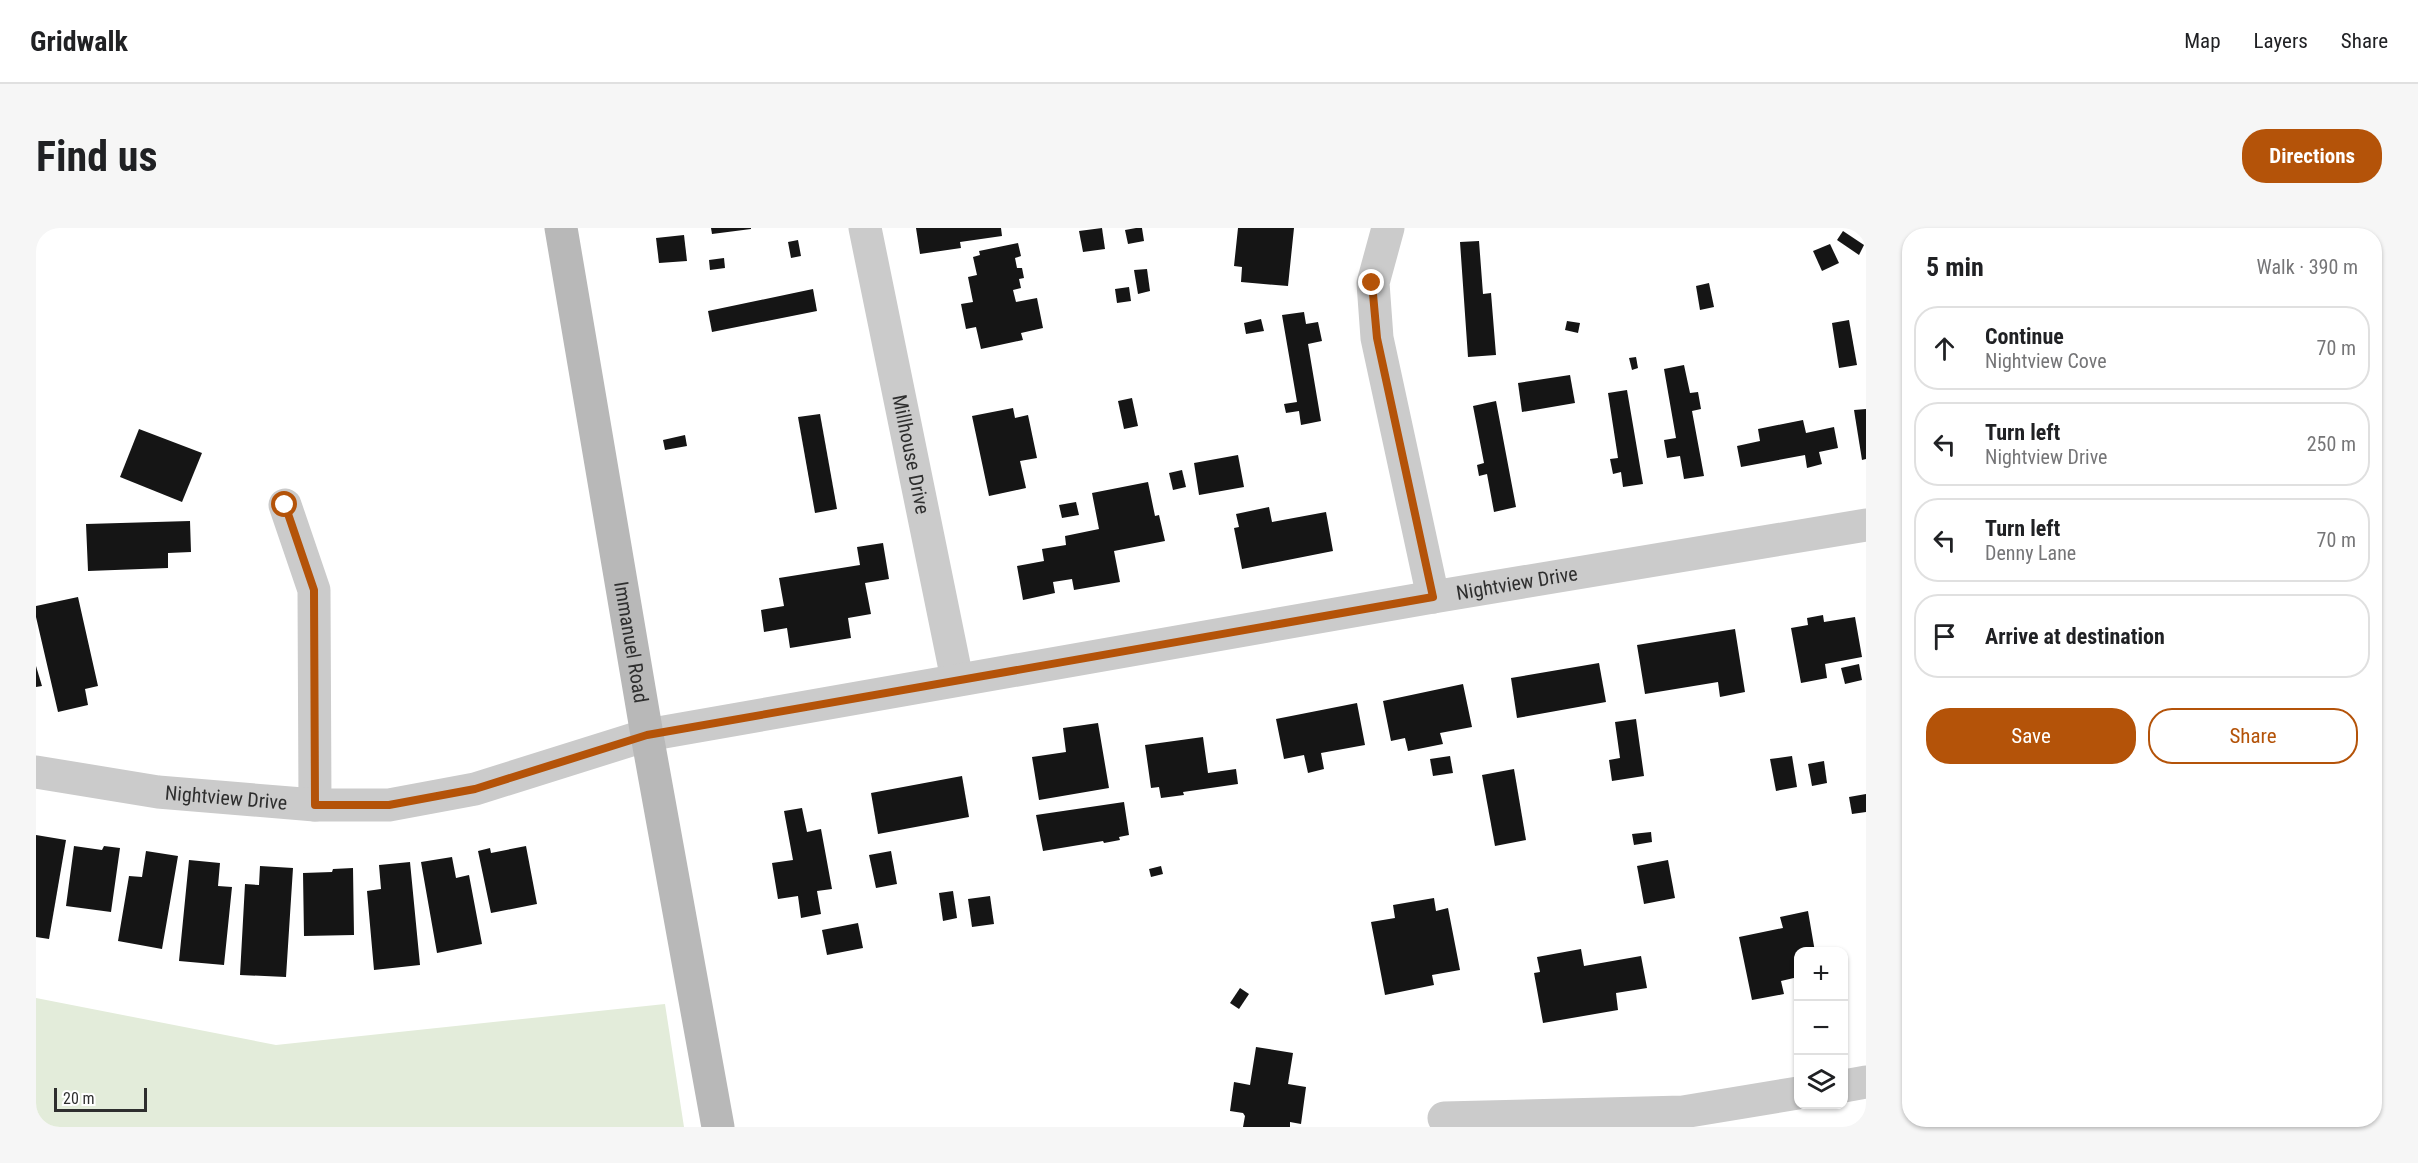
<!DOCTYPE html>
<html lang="en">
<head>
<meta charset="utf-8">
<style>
  :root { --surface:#fff; --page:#f6f6f6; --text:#202124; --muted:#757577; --line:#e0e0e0; --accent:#b45309 }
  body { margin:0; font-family:"Roboto Condensed",sans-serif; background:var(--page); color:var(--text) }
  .controls { position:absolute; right:18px; bottom:18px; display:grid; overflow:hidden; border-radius:12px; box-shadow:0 2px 4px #0004 }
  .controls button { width:54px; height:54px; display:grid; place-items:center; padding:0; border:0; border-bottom:2px solid var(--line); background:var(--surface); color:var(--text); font:30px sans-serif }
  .scale { position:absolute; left:18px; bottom:15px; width:93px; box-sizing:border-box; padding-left:6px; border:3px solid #2e2e2e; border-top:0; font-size:16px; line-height:21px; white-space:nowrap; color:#2e2e2e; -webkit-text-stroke:4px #fff; paint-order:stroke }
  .stop { position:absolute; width:18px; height:18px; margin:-14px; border:4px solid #b45309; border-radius:50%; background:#fff }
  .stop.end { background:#b45309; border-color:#fff; box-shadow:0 2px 6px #0008 }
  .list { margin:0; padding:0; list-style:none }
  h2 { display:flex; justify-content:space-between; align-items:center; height:78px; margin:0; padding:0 24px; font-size:26px }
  h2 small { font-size:20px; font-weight:400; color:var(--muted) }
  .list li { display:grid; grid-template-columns:39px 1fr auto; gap:18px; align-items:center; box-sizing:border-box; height:84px; margin:0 12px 12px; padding:0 12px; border:2px solid var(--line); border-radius:24px }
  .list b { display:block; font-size:22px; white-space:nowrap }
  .list p { margin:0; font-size:20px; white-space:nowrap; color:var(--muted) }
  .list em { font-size:20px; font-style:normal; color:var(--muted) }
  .actions { display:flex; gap:12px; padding:18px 24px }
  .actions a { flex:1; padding:14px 0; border:2px solid var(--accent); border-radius:24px; text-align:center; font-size:21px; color:var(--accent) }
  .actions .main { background:var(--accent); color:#fff }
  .icon { flex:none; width:33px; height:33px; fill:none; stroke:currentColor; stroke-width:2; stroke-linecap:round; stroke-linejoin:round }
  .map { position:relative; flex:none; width:1830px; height:899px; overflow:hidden; border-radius:24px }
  header { display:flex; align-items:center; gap:36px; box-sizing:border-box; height:84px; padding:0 30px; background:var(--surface); border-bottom:2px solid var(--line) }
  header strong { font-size:28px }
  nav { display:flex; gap:33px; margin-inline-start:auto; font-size:21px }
  .intro { display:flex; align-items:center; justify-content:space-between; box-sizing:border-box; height:144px; padding:0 36px }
  h1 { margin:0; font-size:42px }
  .button { padding:15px 27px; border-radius:24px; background:var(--accent); color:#fff; font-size:21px; font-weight:700 }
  main { display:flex; gap:36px; padding:0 36px }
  aside { flex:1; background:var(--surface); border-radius:24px; box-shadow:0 2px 4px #0004 }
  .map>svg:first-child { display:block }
  .green { fill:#e3ecda }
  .building { fill:#151515 }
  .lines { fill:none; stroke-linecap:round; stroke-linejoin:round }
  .street { stroke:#cbcbcb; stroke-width:33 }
  .secondary { stroke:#b8b8b8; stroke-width:33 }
  .route { stroke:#b45309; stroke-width:8 }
  .labels { text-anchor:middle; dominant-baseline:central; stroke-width:6; stroke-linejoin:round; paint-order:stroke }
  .street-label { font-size:20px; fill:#2e2e2e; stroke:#fff }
</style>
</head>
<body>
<header>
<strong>Gridwalk</strong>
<nav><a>Map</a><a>Layers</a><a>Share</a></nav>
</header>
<div class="intro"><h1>Find us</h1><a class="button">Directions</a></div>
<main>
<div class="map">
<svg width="1830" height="899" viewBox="0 0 1830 899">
  <rect width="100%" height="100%" fill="#fff"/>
  <path class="green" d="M0,770L240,817L629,776L648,899H0Z"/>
  <g class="building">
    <path d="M675,0H715V1L676,6Z"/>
    <path d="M880,0H965L966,8L924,14L925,20L884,26Z"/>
    <path d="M1066,0L1069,21L1047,24L1043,3Z"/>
    <path d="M1100,0H1106L1108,13L1092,16L1089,2Z"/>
    <path d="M1202,0H1258L1252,58L1205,54L1206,39L1198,38Z"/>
    <path d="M1807,3L1828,17L1823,27L1801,12Z"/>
    <path d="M648,7L651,33L623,35L620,10Z"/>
    <path d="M762,12L765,28L755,30L752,14Z"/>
    <path d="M1443,13L1447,66L1455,65L1460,127L1432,129L1424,14Z"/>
    <path d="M982,15L985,28L979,30L981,40H986L988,50L983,51L985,60L977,62L980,74L1001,70L1007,100L985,105L987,112L945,121L940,99L930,101L925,76L937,74L932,49L941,47L937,29L944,27L943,23Z"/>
    <path d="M1794,16L1803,35L1786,43L1777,23Z"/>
    <path d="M688,30L689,40L674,42L673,32Z"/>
    <path d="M1111,41L1114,63L1102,66L1098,42Z"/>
    <path d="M1673,55L1678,79L1664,82L1660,58Z"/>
    <path d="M1093,59L1095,73L1081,75L1079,61Z"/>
    <path d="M777,61L781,83L676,104L672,83Z"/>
    <path d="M1268,84L1270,96L1282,94L1286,113L1272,116L1285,193L1265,197L1263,183L1250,185L1248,176L1261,174L1246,87Z"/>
    <path d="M1225,91L1228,103L1210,106L1208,95Z"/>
    <path d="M1813,92L1821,137L1803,140L1796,95Z"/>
    <path d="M1531,93L1544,95L1542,105L1529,102Z"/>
    <path d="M1600,129L1602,140L1596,142L1593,130Z"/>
    <path d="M1648,137L1654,165L1662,164L1665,181L1656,183L1668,248L1648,251L1644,228L1631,230L1628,212L1640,210L1628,141Z"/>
    <path d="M1534,147L1539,175L1486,184L1482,155Z"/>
    <path d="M1591,162L1607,256L1587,259L1585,244L1577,246L1574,231L1582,230L1572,165Z"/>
    <path d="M1096,170L1102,198L1088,201L1082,173Z"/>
    <path d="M1460,173L1480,279L1458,284L1451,246L1443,248L1441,237L1448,235L1437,178Z"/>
    <path d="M977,180L979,190L992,187L1001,230L984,233L990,260L953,268L936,188Z"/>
    <path d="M1830,181V231L1826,232L1818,182Z"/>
    <path d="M784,186L801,281L779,285L762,189Z"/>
    <path d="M1767,192L1770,205L1798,199L1802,220L1783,224L1786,236L1771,240L1769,227L1705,239L1701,218L1724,213L1722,201Z"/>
    <path d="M103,201L166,225L146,274L84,249Z"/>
    <path d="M649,207L651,218L629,222L627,212Z"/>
    <path d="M1202,227L1208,259L1163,267L1158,235Z"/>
    <path d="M1146,242L1150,259L1137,262L1133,245Z"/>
    <path d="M1112,254L1119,288L1123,287L1129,313L1078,323L1084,354L1038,362L1036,351L1017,354L1019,365L987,372L981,338L1008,333L1006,321L1030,317L1029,308L1063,301L1056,265Z"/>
    <path d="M1040,274L1043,287L1026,290L1023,277Z"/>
    <path d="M1233,279L1236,294L1290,284L1297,323L1206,341L1198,300L1203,299L1200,286Z"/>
    <path d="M154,293L155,324L132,325V340L52,343L50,296Z"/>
    <path d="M847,315L853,351L829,355L835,386L812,390L815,410L754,420L751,400L728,404L725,382L748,378L743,350L824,337L821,319Z"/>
    <path d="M42,369L62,458L49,461L52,477L22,484L0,389V378Z"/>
    <path d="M1787,387L1788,394L1819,389L1826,429L1789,436L1791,450L1765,455L1755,400L1772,397L1771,390Z"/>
    <path d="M1699,401L1709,464L1684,469L1682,454L1609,466L1601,417Z"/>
    <path d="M1563,435L1570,474L1481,490L1475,450Z"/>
    <path d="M1823,436L1826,452L1809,456L1805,440Z"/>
    <path d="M0,438L6,458L0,459Z"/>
    <path d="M1427,456L1436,499L1404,505L1407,516L1372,523L1369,510L1355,513L1347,473Z"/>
    <path d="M1321,475L1329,517L1285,525L1288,541L1272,545L1268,527L1248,531L1240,491Z"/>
    <path d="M1600,491L1608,548L1576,553L1573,532L1584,530L1579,494Z"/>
    <path d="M1062,495L1073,560L1003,572L996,529L1030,524L1027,500Z"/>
    <path d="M1167,509L1172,545L1200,541L1202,556L1147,564L1148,567L1125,570L1123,559L1115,560L1109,517Z"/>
    <path d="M1414,528L1417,545L1397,548L1394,531Z"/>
    <path d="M1756,528L1761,559L1740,563L1734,531Z"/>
    <path d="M1788,533L1791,555L1776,558L1772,536Z"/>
    <path d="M1478,541L1490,612L1459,618L1446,547Z"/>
    <path d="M926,548L933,589L842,606L835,565Z"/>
    <path d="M1830,566V584L1816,586L1813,569Z"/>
    <path d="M1088,574L1093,607L1083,609L1084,612L1068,615L1067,613L1007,623L1000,587Z"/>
    <path d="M766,580L771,604L785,601L796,661L781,663L785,686L765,690L762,668L742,671L736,635L757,632L748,583Z"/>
    <path d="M1615,604L1616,614L1598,617L1596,606Z"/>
    <path d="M0,607L30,612L13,711L0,709Z"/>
    <path d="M38,618L66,622L68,618L84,620L75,684L30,678Z"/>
    <path d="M490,618L501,676L455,685L442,623L454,620L455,625Z"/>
    <path d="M110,623L142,628L126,721L82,713L93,648L106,649Z"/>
    <path d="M855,623L861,656L840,660L833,627Z"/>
    <path d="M416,629L420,650L433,647L446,716L401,725L385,634Z"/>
    <path d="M153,632L184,635L182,658L196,659L188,737L143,733Z"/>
    <path d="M1632,632L1639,670L1608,676L1601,638Z"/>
    <path d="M374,634L384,737L338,742L331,663L345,661L343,637Z"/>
    <path d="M224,638L257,640L250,749L204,747L209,656L223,657Z"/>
    <path d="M1125,638L1127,646L1115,649L1113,641Z"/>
    <path d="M317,640L318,707L268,708L267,645L296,644L297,641Z"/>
    <path d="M917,663L921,690L907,693L903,665Z"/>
    <path d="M954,668L958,696L936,699L932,671Z"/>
    <path d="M1398,670L1400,683L1412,680L1424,742L1396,747L1398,757L1349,767L1335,694L1359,690L1357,677Z"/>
    <path d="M1772,683L1779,724H1762V749L1745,753L1748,766L1716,772L1703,709L1747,700L1744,689Z"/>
    <path d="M822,695L827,720L791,727L786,702Z"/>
    <path d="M1545,721L1548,738L1605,728L1611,760L1580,765L1582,782L1507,795L1498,745L1504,744L1501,729Z"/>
    <path d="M1204,760L1213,766L1203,781L1194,775Z"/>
    <path d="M1220,819L1257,825L1252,856L1270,859L1265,896L1254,894V899H1207L1209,888L1207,885L1194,883L1198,854L1214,857Z"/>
  </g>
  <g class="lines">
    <g class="street">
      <path id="s1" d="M829,0L921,451"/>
      <path d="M1352,0L1337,55L1341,110L1397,369"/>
      <path d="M249,277L278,362L279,577"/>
      <path id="s2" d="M0,544L122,564L279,577H353L439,561L611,507L1397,369L1830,297"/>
      <path d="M1808,858L1830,854"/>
      <path d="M1408,890L1647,884L1762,865"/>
    </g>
    <path class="secondary" id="s3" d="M525,0L611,507L682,899"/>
  </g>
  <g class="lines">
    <path class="route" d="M249,277L278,362L279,577H353L439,561L611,507L1397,369L1341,110L1336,55"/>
  </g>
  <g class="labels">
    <g class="street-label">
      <text stroke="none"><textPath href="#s1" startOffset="231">Millhouse Drive</textPath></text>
      <text stroke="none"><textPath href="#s2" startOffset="1506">Nightview Drive</textPath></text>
      <text stroke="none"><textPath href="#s3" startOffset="420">Immanuel Road</textPath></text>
      <text stroke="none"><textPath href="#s2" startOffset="192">Nightview Drive</textPath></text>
    </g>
  </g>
</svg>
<div class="controls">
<button>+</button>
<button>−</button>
<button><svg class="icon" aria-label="layers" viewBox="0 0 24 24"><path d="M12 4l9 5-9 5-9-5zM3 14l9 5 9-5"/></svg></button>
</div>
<div class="scale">20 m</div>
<div class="stop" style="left:249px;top:277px"></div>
<div class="stop end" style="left:1336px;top:55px"></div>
</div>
<aside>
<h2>5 min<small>Walk · 390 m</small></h2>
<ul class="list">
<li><svg class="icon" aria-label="ahead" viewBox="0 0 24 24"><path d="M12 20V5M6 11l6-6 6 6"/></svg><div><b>Continue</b><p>Nightview Cove</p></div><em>70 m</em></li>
<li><svg class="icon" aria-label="left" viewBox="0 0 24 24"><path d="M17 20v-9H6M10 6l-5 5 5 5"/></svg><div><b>Turn left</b><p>Nightview Drive</p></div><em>250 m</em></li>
<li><svg class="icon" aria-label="left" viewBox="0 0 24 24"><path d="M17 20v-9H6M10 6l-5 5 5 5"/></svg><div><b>Turn left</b><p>Denny Lane</p></div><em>70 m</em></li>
<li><svg class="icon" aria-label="arrive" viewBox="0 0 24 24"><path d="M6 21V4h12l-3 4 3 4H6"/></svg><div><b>Arrive at destination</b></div></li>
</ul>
<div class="actions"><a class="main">Save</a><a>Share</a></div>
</aside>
</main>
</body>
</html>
